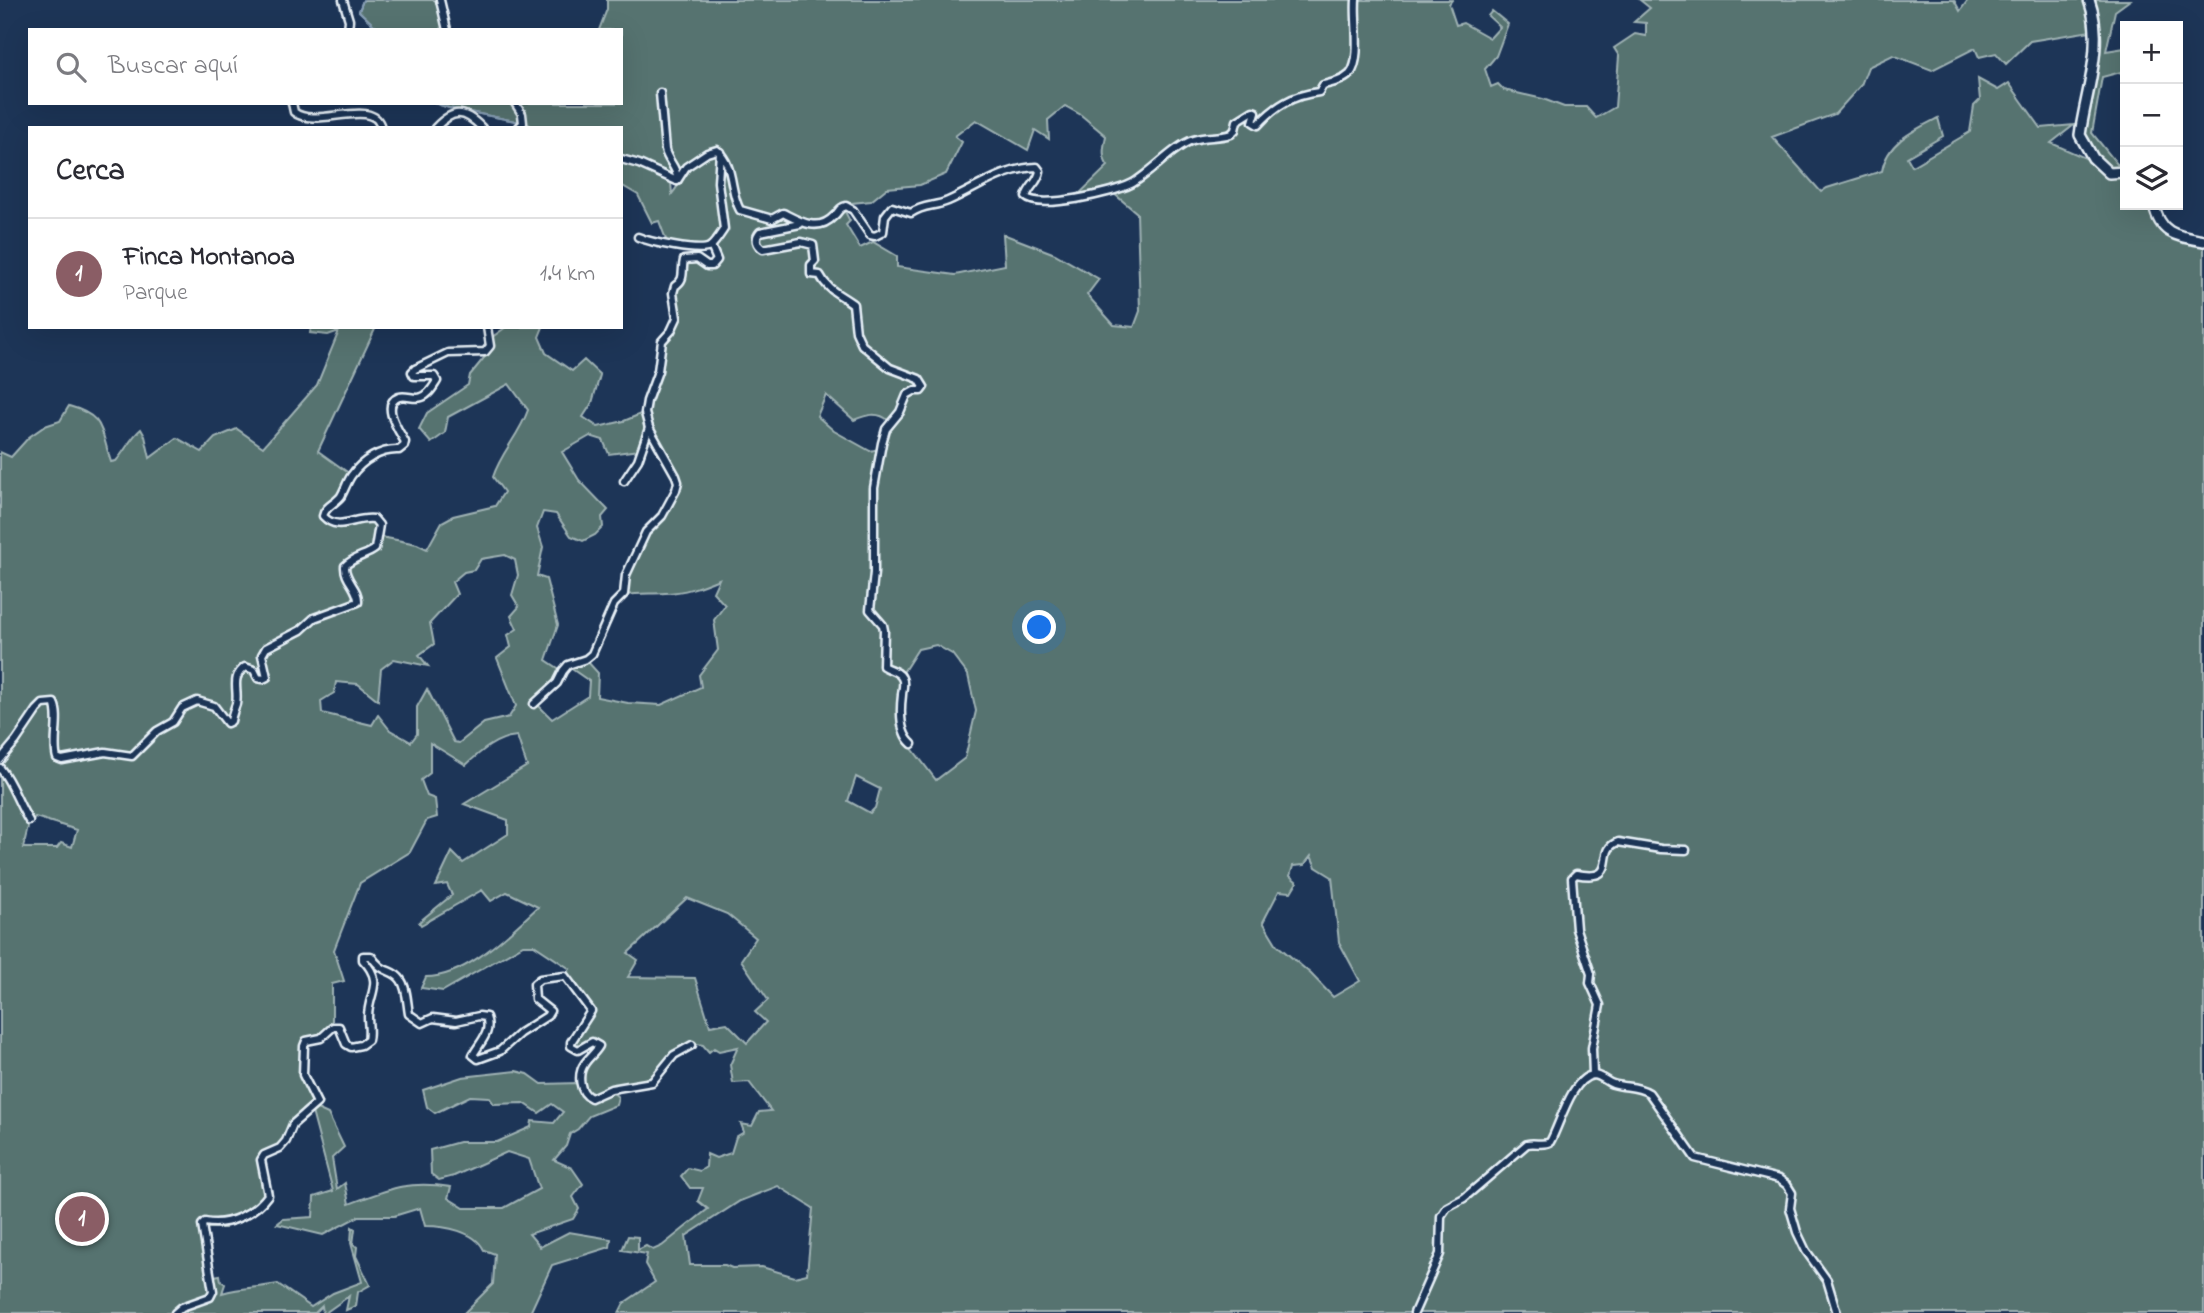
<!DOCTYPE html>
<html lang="es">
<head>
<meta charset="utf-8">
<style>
  :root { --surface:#fff; --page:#f7f7f7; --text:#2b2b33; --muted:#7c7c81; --line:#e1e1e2; --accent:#8a5d65 }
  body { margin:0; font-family:"Indie Flower",sans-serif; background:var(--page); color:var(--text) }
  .controls { position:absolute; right:21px; top:21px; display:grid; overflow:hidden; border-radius:0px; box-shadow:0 7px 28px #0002 }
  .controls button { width:63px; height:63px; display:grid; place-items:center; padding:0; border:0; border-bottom:2px solid var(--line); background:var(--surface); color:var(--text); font:35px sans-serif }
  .you { position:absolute; left:1040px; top:628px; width:24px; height:24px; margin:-18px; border:5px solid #fff; border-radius:50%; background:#1a73e8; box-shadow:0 0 0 10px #1a73e833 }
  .badge { display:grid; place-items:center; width:46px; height:46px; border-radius:50%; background:var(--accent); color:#fff; font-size:23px; font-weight:700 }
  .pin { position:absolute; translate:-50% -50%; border:4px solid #fff; box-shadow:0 2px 7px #0006 }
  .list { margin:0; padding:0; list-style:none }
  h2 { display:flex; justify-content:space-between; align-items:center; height:91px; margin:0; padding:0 28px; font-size:30px }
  h2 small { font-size:23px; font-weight:400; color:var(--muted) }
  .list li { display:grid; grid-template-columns:46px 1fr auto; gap:21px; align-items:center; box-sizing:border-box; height:112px; padding:0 28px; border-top:2px solid var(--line) }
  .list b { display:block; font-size:26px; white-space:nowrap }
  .list p { margin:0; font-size:23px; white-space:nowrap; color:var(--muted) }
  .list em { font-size:23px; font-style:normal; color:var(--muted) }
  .icon { flex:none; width:38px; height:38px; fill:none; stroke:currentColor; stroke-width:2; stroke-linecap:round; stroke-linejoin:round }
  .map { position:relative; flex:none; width:2204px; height:1313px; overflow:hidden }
  .search { position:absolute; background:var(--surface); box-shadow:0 7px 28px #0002; left:28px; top:28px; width:595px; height:77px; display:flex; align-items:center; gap:18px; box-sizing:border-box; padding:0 24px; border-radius:0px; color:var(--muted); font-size:26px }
  .panel { position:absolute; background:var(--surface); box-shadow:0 7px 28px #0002; left:28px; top:126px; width:595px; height:203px; border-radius:0px }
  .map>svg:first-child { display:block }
  .green { fill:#567370; stroke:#9fb2b4; stroke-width:2; fill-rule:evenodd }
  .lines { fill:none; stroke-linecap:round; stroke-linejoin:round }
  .stream { stroke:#879fb8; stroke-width:2 }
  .street-casing { stroke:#e8f1f8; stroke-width:11 }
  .secondary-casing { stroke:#e8f1f8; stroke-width:14 }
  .street { stroke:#1d3557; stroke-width:6 }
  .secondary { stroke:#1d3557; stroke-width:9 }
</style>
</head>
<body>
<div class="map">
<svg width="2204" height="1313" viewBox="0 0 2204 1313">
  <rect width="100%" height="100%" fill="#1d3557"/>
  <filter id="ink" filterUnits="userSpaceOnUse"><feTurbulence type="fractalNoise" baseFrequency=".0143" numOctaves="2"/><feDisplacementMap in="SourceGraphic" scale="14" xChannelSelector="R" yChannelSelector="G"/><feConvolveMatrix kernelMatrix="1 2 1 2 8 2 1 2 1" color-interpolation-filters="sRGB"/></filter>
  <g filter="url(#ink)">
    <g class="green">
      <path d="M363,0H438L444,30H379L359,11Z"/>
      <path d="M607,0H1354L1355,54L1347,74C1337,80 1327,87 1316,90C1289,98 1276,102 1257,123L1255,109L1230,132L1191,138L1130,182L1078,195L1108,166C1101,157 1104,146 1106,136L1081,115L1065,106L1048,120L1049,139L1035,130L1028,150L976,120L955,136L962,142L946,174L920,185L887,188L871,201L842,204L833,215L818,223L801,222L792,216L772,217L742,208C730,188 737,164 718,148L679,173L667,150V128L662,97L663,150L675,171V179L621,157V128H535L525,122L518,103H621V30H599L607,9Z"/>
      <path d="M1358,0H1452L1449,4L1456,25L1463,23L1490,38L1500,27L1488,16L1492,11L1508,24L1496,56L1485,69L1491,87L1498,84L1504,90L1543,99L1564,107H1586L1596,118L1615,107L1619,56L1614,48L1635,34L1646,36V23L1634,22L1650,8L1640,0H1954L1960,11L1968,0H2086L2090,12L2091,31L2030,41L2006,64L1996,53L1979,57L1975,48L1932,70L1893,55L1868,67L1861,85L1835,114L1772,137L1821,192L1827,188L1882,171C1887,142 1914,130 1938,118L1943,136L1907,157L1912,166L1970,132L1974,106L1980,100L1978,79L1998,90L2009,83L2041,128L2074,125L2051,143L2090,160L2108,176H2125V205H2151L2154,222L2168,235L2204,244V1313H1839L1830,1279L1808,1250L1799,1232L1792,1208L1795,1192L1789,1183L1780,1177L1697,1157L1651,1091L1639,1084L1612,1082L1595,1074L1594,1048L1602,1004L1592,983L1593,973L1578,929L1575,906L1574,876C1582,877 1591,879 1599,877C1616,872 1603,850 1618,844L1661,851H1688L1687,848L1662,847L1626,840L1610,843L1606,849L1604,867L1598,873H1572L1570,877L1574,929L1589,974L1588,984L1598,1005L1590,1047L1591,1074C1566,1085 1559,1117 1549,1141L1526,1142L1463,1197L1446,1206L1439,1216L1438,1253L1412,1313H619L624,1303L655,1282L645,1264L647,1254L622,1250L628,1236L638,1237V1250L646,1246L653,1250L662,1246L708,1209L698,1201L703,1188H690L681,1176L688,1168L700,1171L706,1167L707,1154L716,1158L731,1153L736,1137L744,1132L741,1124L752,1126L759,1112L771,1111L749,1082L733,1083L730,1065L738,1047L719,1051L714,1048L709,1052L703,1045L691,1043L689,1046L672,1054L651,1080L610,1087L595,1095H588C572,1070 593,1064 601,1046L595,1040L579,1048L573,1045V1041L594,1010L566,974L570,969L534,945H523L443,991L421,988L426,977C467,977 509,933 538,907L507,892L491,901L482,890L421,925L419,922L452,895L447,884L436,886L452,852L463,863L508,834V820L464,804L527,766L517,736C497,737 480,752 466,765L430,743V773L421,780L427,796L435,799L437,817L427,820L410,852L360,883L334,950L344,981L332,984V1026L320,1036L305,1040L302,1045L301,1076L315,1103L291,1123L284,1140L279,1147L263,1153L259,1160L266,1194C252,1212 227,1224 204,1220L200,1224L211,1290L208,1296L181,1305L172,1313H0V772C12,787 18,807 29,823L23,848H57L61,843L72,847L77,830L35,817L32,821C20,803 14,783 1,767L7,753L18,742L44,705H53L55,708L53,729L56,742L53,753L56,760L62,762L105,754L133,758L140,753L158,733L174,724L184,709L198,703L213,708L221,721L227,725L232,722C233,716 237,710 238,704C241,690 232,680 245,670L252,672L257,679L264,681L269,677L264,655L267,649L302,631L315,620L354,608L359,603C361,589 347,581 347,567C361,551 372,564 381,537L417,544L427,549L442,522L453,516L495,506L504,492L493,477C501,452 519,436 528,410L509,384L448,417L445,433L431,443L419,429L427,413L468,385L470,375L493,347L491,338L506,327H543L539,337L546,353L572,371L584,360L600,375L592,403L583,417L598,427L624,421L643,413L646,428L639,450L609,454L603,440L590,436L562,452L579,480L608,510L602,517L603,527L595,535L583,541L571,536L556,514L543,512L537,528L543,547L537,576L546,579L558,625L546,660L561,670L555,682L531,705L537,704L552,719L588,696L589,681L569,667L587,661L598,673L597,697L628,703L661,705L701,687L699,675L718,650L714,620L725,605L713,592L719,579C702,586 684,593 665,593C652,594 639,593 626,595L628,576L648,533L664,517L680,482L651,427L647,413L649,401L660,371L664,343L673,332L679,318L676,293L686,277V262L696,260C704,267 715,274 719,260L713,247L727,230L720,182L722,158C733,172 728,193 739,211L772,221L783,215L796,223L759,230L754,238L758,248C774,257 794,240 812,246L814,260L810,264V275L819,276L824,286L852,305C855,315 852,324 855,334C862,363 898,371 921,383L920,389C903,389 899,409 889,421C878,411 866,415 854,420L826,395L817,416L834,431L870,451L879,449L872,488V573L869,611V615L881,625L880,662L882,667L895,673L902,681L899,698L901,734L936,780L965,758L976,711L968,675L952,654L936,645L918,649L902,674L888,667L884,661L885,624L873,610C877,555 868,485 887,433C892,420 903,410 909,396L923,393L926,387L925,381L920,377L891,367L863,344L858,331L856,304L827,284L821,274L812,272V266L817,261L815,244L801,240L764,247L759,242V236L800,226L819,227L836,218L843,208L850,221L846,225L860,248L873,242L897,256V267L955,275L1005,265L1003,234L1055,254L1099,279L1087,295L1114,325L1134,327L1140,311L1137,213L1112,192L1132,185L1193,142L1232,136L1237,131L1239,123L1253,113L1251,123L1253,126L1258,127C1266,118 1273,109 1283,104C1296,99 1317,98 1324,87C1373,78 1355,37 1358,0ZM505,555L515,560L518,575L512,595L519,607L511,616L517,629L508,635L511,647L497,658L516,706L509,717L484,723L459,743L454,742L427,689L417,707V734L411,742L390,730L378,715L372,725L322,713L321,701L334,693L336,682L358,684L378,700L381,669L394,659L428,666L419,655L434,644L430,623L457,594L452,582L464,572L474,570L481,559ZM856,777L880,789L875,808L870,813L848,801ZM1311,856L1316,867L1332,877L1339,942L1360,981L1333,997L1311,974L1277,945L1263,922L1279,891L1291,892L1297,882L1290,876L1293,866L1304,865ZM687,898L727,914L756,938L741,960L768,1000L755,1012L766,1022L747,1043L727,1023L710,1026L695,978L628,977L638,960L628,953ZM778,1186L813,1208L807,1274L795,1277L762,1267L732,1268L725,1265H690L686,1236L740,1201Z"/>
      <path d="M2093,0H2130L2115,11L2106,51L2125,48V71L2102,77L2092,133L2117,164H2125V169H2110L2095,156L2083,134C2091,92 2107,42 2093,0Z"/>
      <path d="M434,103H512L520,115L521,122L449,108Z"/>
      <path d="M717,152L722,229C702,254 697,246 667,242L659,221L652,223L638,195L621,185V161L639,166L671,183L672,194C685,176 694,158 717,152Z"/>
      <path d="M311,327H376L318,451L350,474L338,496L321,517C338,534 353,521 373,521L377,526L374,548L343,566C342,579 355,588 356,601L265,646V676H259L244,665C224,679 240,699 227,721C218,708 213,701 197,699L132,754L63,757H59C55,742 64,713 55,701L42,702L15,739L0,756V452L11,457L29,437L45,426L60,421L69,406C105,416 100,429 111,462L116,461C125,451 131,437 141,429L145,436L150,458L177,438L202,452L215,438L237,429L263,447L317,385L339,331L328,335L310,333Z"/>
      <path d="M516,1071L528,1074L542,1084L578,1083C581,1091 582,1097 591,1100L611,1091L618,1097L616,1105L589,1116L578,1129L570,1134L566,1146L554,1160L572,1168L583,1184L573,1197L579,1209L573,1219L529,1234L540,1247L569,1232L611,1239L610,1247L552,1265L530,1313H464L493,1284L495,1254L484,1250C475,1231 445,1226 425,1226L420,1208L394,1216H359L323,1235L277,1224L283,1219L313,1217L314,1197L333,1191L312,1112L317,1109L328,1114L344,1147L332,1158L337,1189L345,1183L349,1204C389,1189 407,1180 451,1187L448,1198L464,1208H504L539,1189L529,1159L507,1152L454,1176L439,1180L431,1174L430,1150L459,1142H497L531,1127L532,1121L554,1123L563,1112L552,1104L539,1113L524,1103L494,1104L489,1097L470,1096L435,1113L427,1107L423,1090L462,1077Z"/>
      <path d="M1593,1077L1638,1088L1648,1095L1691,1156L1779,1181L1786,1186L1790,1193L1795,1233L1826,1281L1834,1313H1417L1442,1254L1443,1217L1449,1209L1528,1146H1545C1557,1124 1568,1088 1593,1077Z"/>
      <path d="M226,1223L225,1228H206L214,1276L220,1275L221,1281L225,1284L222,1293C242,1287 258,1288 278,1284L311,1307L333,1293L362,1282L351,1243L352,1227L355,1229L353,1244L357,1247L356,1256L370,1285L358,1292L356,1306L346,1310L349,1296L325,1313H323L322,1306L315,1313H178L184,1309L211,1299L204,1231L205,1225L213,1226Z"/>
    </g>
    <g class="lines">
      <g class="stream">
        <path d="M363,0L359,11L379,30"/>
        <path d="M434,103L449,108L520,122"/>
      </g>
      <g class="street-casing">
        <g id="street">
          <path d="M343,0L349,20L348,30"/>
          <path d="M440,0L447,30"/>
          <path d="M660,93L665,150C668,162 678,168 677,181"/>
          <path d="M292,103L294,112C315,130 375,96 381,128"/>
          <path d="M515,103L522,114L523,123L518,128"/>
          <path d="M435,128C453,109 464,109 482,128"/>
          <path d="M621,159L639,164L677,181L686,167L707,153L717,150C735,166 729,190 740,210L772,219L783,213C799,221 818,233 834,216C840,211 838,208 846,206L853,210L870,235L875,236L883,232L885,216L892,207L911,213C924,204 934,207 948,201C977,188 1004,168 1037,167L1040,171C1038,183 1029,186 1026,197C1039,210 1113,193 1131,184C1150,174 1174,146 1193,140C1205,136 1219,138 1231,134L1235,130L1237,121L1253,111L1256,112L1253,122L1258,125C1275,106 1293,95 1319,92L1323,85C1332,83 1343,81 1350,74C1362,60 1354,19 1356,0"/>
          <path d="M800,224L760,232C754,239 757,245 763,249L801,242L813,245L815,261L811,265V274L820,275C828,291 840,294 853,304L856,332L862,345L890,368L919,379L924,387L921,391H914L907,395L900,412L886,429L882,443L874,488V573L870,610L883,625L884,630L883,666C889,670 899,671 902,678C905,683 902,690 902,695C900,711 899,733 912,744"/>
          <path d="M638,237C650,242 699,253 710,247C715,243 720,235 724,229L718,182L720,152"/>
          <path d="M624,481L638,460L649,428"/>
          <path d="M534,704L557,683L563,671L568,665L586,659L592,654L614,604L624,594L626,575L646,532L662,516L676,490L678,482L676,476L649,428L645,413L647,401L658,371L662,341L671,331L677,318L673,293L675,286C686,279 681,272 684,260L697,259L707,266H712L717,260L711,246"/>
          <path d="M0,760L16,741L37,710L43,704L54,703C61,717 52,743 57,758L62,760L105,752L132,756L157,731L173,722L182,708L197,701L214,706L227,723L231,721C232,715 234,710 236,704C239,689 230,678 245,667L254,670L258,678L263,679L267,677L262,655L266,648L301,630L314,618L358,602C359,588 344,580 345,566C353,557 366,556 375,549L379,525L374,519C354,516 339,533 323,516C325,506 335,504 341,496C345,489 347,482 351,476C362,460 381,449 399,450L404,446L405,442C399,431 380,404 399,397C407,395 415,400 422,397C429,395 433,387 437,381L434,376H414L412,372L415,369L448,353L485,352L490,346L487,327"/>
          <path d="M0,768C13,784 18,804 29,821"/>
          <path d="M1593,1075L1592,1048L1600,1005L1590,983L1591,974L1576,929L1572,878L1576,874C1622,883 1594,850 1618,842L1661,849L1686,850"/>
          <path d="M175,1313L182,1307L210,1297L213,1291L202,1225L205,1222C228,1227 255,1213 268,1195L261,1160L264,1155L280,1148L286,1141L293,1124L317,1103L303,1075L304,1046L306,1041L321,1038L333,1027H339L346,1044L351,1047L361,1045L368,1040C370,1032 368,1025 368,1017C368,993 385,983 363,960V956H371C383,975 393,968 401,980C407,988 407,1003 409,1014L422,1023L433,1018L456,1021L479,1016L486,1017C492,1033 480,1042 473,1055L478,1059L500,1051L520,1033L547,1016L550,1011L535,999L534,984L540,979L565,976L591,1011L571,1042V1046L578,1050L592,1042L599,1046C595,1053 589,1057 585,1063C577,1074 579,1093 591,1098L611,1089L652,1082L674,1055L692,1045"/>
          <path d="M1414,1313L1440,1254L1441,1216L1447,1207L1464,1198L1527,1144C1535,1142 1543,1146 1550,1142C1560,1125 1571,1078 1593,1075C1601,1075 1606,1082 1613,1084C1626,1088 1636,1085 1649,1093L1695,1158L1779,1179L1787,1185L1792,1193L1790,1208L1797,1232L1806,1251L1827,1280L1837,1313"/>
        </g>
      </g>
      <g class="secondary-casing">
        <g id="secondary">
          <path d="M2089,0C2105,44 2086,91 2080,135L2093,158L2109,173L2125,172"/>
          <path d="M2154,205C2160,235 2177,236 2204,241"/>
        </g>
      </g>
      <use href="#street" class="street"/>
      <use href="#secondary" class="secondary"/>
    </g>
  </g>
</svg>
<div class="controls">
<button>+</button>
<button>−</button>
<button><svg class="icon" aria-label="layers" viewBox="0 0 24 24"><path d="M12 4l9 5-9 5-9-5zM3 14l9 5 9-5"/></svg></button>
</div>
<div class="you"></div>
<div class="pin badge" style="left:82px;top:1219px">1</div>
<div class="search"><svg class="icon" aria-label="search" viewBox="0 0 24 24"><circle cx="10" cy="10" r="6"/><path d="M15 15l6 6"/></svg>Buscar aquí</div>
<section class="panel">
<h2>Cerca<small></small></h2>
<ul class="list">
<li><span class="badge">1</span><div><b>Finca Montanoa</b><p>Parque</p></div><em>1.4 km</em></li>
</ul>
</section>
</div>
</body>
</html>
